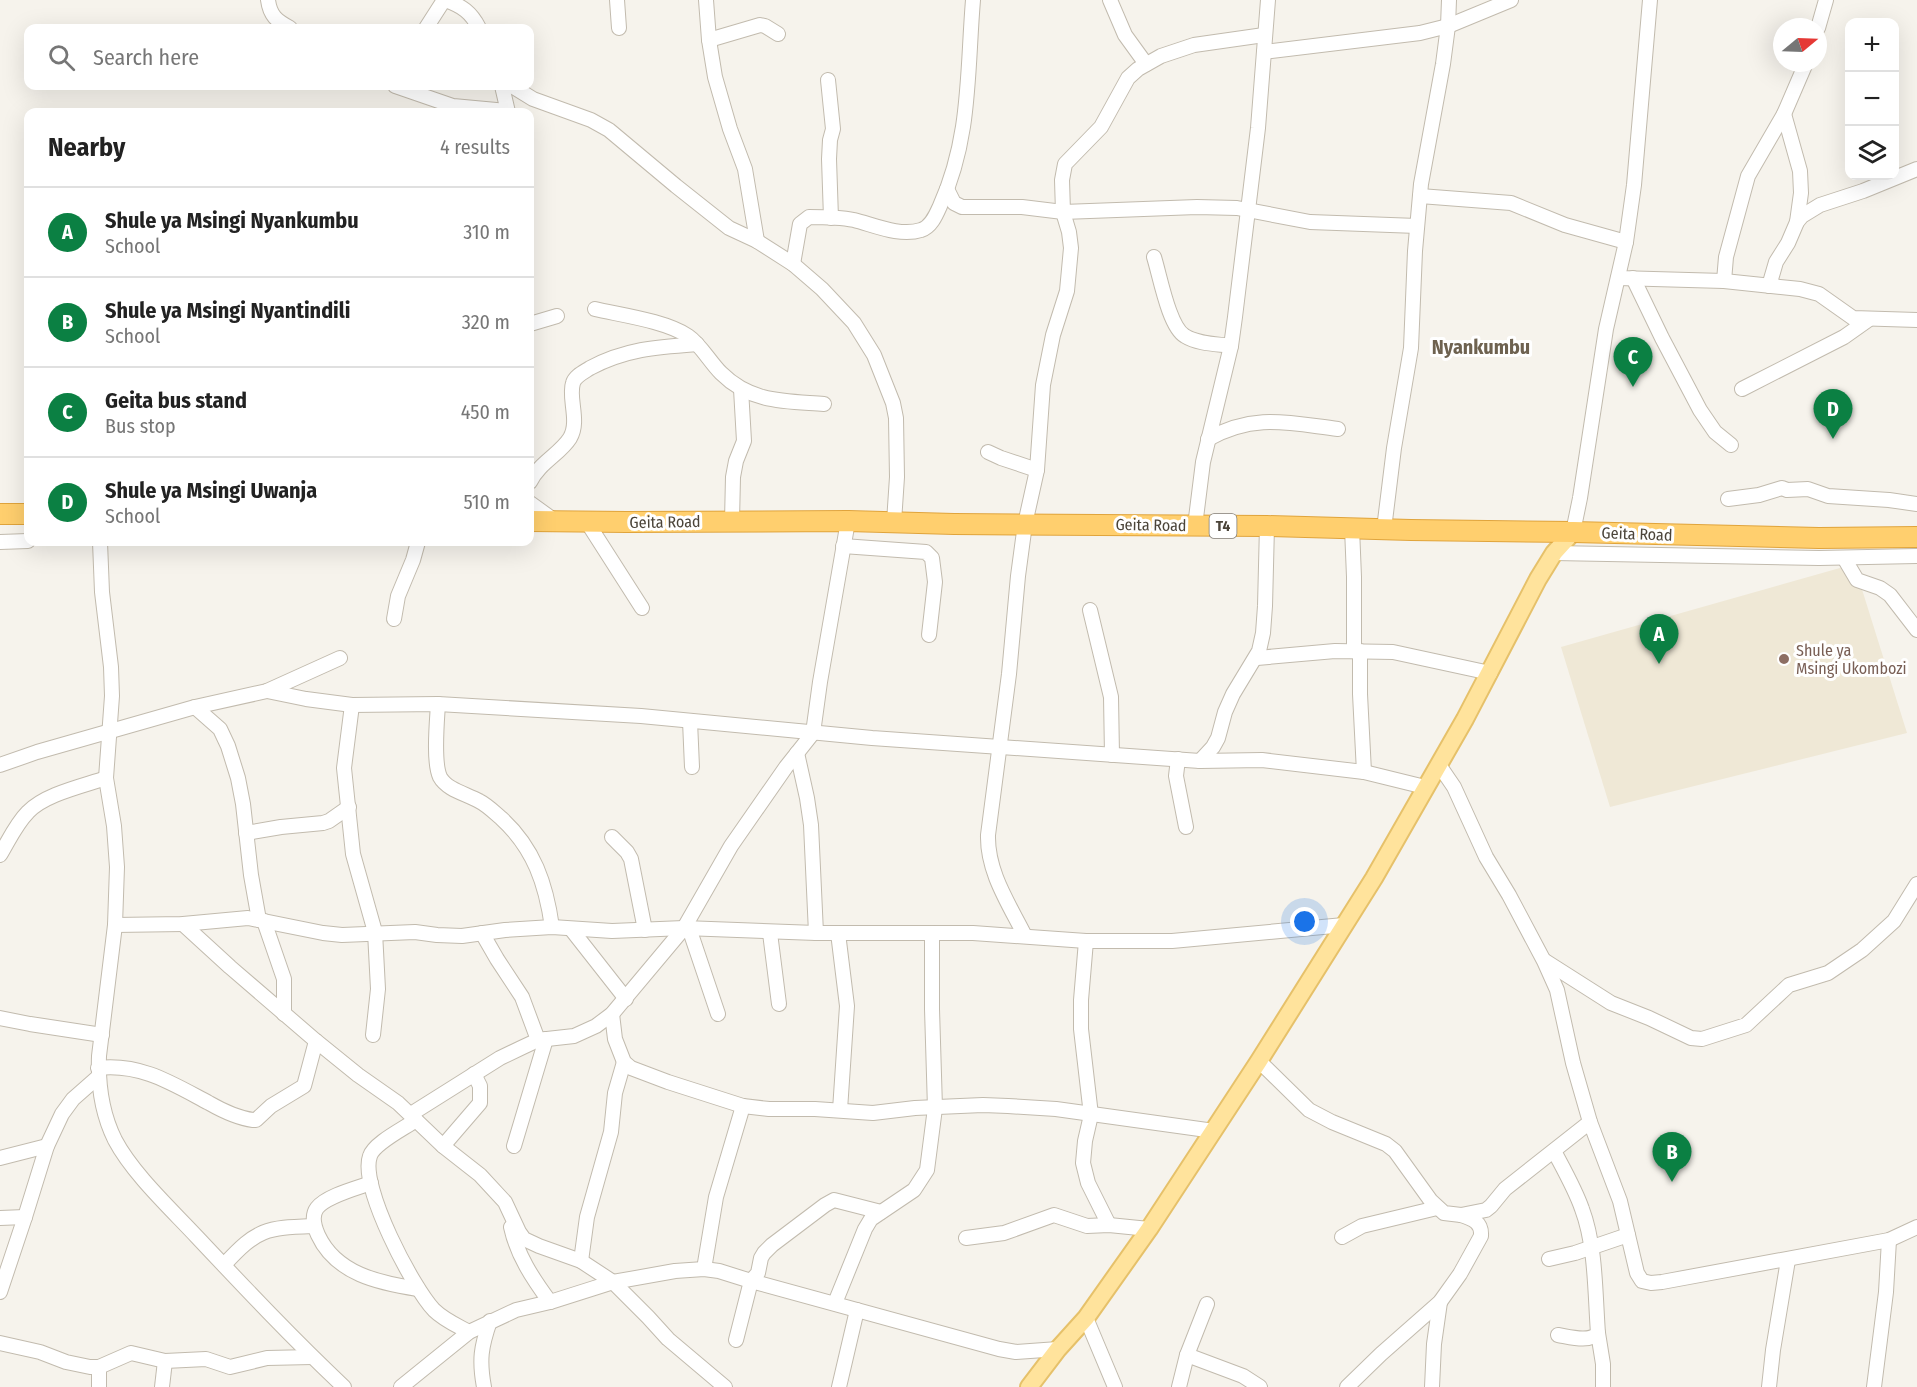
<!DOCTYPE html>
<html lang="en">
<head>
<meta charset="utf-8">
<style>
  :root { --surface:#fff; --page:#f2f2f2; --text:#222; --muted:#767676; --line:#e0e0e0; --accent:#0b8043 }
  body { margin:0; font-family:"Fira Sans Condensed",sans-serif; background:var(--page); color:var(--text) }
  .controls { position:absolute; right:18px; top:18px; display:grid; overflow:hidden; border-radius:12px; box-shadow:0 6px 24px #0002 }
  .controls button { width:54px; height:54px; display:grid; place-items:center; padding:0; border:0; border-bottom:2px solid var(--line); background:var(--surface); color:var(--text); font:30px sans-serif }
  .compass { position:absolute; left:1773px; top:18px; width:54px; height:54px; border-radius:50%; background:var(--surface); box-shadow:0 6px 24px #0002; rotate:71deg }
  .you { position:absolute; left:1305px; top:922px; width:21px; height:21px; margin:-15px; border:4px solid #fff; border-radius:50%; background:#1a73e8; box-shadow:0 0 0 9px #1a73e833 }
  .badge { display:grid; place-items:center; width:39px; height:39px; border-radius:50%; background:var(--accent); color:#fff; font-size:20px; font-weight:700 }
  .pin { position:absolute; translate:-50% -50px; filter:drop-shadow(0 2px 3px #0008) }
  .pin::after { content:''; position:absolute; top:32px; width:21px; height:18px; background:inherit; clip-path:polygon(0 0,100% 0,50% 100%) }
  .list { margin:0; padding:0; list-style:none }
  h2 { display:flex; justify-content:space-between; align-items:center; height:78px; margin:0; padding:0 24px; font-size:26px }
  h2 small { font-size:20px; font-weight:400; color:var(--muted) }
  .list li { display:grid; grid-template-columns:39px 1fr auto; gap:18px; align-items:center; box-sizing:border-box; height:90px; padding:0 24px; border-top:2px solid var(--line) }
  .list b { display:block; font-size:22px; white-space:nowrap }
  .list p { margin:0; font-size:20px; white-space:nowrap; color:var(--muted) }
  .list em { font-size:20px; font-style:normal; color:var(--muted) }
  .icon { flex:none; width:33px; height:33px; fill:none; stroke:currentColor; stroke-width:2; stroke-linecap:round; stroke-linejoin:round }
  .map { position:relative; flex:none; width:1917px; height:1387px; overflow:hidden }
  .search { position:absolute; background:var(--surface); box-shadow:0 6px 24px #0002; left:24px; top:24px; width:510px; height:66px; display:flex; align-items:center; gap:15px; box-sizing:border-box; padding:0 21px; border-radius:12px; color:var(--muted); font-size:22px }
  .panel { position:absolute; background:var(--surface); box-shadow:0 6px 24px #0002; left:24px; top:108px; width:510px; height:438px; border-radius:12px }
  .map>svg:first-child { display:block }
  .education { fill:#efe8d6 }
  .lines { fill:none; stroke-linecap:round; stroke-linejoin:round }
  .minor-casing { stroke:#c2bbae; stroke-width:16 }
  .major-casing { stroke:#e6c16a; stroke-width:20 }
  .highway-casing { stroke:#e0a43c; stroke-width:22 }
  .minor { stroke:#fff; stroke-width:14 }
  .major { stroke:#ffe39c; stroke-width:16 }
  .highway { stroke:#ffcf6e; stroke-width:20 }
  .education-dot { fill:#8d6e63; stroke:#fff; stroke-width:2 }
  .labels { text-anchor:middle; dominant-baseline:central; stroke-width:6; stroke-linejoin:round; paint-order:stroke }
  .shield { fill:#fff; stroke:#817c74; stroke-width:1.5 }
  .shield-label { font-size:15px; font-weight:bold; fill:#4b4439 }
  .street-label { font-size:16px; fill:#4b4439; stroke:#fff }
  .education-label { font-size:16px; fill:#785e54; stroke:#fff; text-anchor:start }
  .quarter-label { font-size:20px; font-weight:bold; fill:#6e6250; stroke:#fff }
</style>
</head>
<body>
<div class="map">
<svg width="1917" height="1387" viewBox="0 0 1917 1387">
  <rect width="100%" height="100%" fill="#f6f3ec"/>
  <path class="education" d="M1854,564L1907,733L1610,807L1561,647Z"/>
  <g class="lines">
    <g class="minor-casing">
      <g id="minor">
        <path d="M268,0C270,16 277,21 290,28"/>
        <path d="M445,0C462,6 471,12 479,28"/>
        <path d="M617,0L619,28"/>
        <path d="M706,0L709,40L715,77L730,129L745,169L757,241"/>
        <path d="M1110,0L1125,35L1146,64"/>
        <path d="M426,28L444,0"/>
        <path d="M1818,28L1826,0"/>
        <path d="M709,40L760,25L765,26L778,34"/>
        <path d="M1264,52L1420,33L1448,26L1511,0"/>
        <path d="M828,80L833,129L830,140L829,159L831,218"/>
        <path d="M395,86L453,106L507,111"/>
        <path d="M502,86L508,112"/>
        <path d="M512,86L533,99L591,120L609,130L676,186L729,228L757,241L793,264L822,289L854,323L874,355L893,403L896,418L897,477L894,522"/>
        <path d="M1784,114L1800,171L1801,193L1797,222"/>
        <path d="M947,189L954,203L962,207H1022L1063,212L1197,207L1237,208L1310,222L1417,226"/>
        <path d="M1420,196L1511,203L1565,225L1626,242"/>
        <path d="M1154,257C1160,276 1169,327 1185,336C1198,344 1217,344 1231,346"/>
        <path d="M793,264L800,224L809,217C824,217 839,217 854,220C874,225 900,237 921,230C931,227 936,215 940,206C971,138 967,72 973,0"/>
        <path d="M1618,278L1724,281L1800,289L1819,294L1853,318L1917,320"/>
        <path d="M1633,278L1662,338L1700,410L1715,432L1731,445"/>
        <path d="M1724,281L1726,257L1748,176L1784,114L1806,63"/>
        <path d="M1769,286L1776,262L1788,243L1797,222L1802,216L1820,205L1863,191L1917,169"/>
        <path d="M595,309C621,315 666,321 688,336C700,344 710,362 721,373C751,403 785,401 824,404"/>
        <path d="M530,324L557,316"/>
        <path d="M1742,389L1844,337L1868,320"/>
        <path d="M1208,439C1255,413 1288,423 1338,429"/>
        <path d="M988,452L1001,458L1037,470"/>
        <path d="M530,482C539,463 560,454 570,438C580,421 568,398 573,383C575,376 584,372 590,368C626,349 657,347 697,344"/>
        <path d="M1728,499L1759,495L1782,488L1787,490L1808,489L1828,496L1889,500L1917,504"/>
        <path d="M530,503L555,521"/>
        <path d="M732,521L733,477L736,461L744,441L741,389"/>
        <path d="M587,522L642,608"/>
        <path d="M1195,526L1203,462L1231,346L1235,317L1258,128L1268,0"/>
        <path d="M1352,528L1354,577V651"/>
        <path d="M1384,529L1394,448L1411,348L1415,251L1421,184L1443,64L1448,26L1449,0"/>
        <path d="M1573,532L1580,498L1606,329L1626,242L1634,185L1650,0"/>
        <path d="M0,542L28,541"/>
        <path d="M100,542L102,592L111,667L112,696L106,778L114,826L117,867L115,925L99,1056C98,1084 102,1114 115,1140C133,1174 171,1209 197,1237C245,1288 293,1339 344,1387"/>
        <path d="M843,546L926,552L932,558L935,582L929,635"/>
        <path d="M1554,553L1819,558L1917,556"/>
        <path d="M1844,558L1857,580L1880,588L1890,595L1917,630"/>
        <path d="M1090,610L1111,697L1112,755"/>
        <path d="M394,619L398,596L413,560L418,542"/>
        <path d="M1360,651V694L1364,772"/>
        <path d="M1257,658L1335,651L1393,652L1490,673"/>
        <path d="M267,691L306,699L352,705L438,704L641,716L872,738L1200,761L1262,760L1364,772L1425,787"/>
        <path d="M438,704C437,721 433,762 440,777C447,790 467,794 479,801C487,805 494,812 501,818C534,848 546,884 552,927"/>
        <path d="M352,705L344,768L353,854L375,932L378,989L373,1035"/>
        <path d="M195,707L220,729L228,746L238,778L243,804L251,875L259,920"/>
        <path d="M690,721L692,767"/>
        <path d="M797,753L807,798L811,825L816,933"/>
        <path d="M1178,759L1176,776L1186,827"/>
        <path d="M1200,761L1213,747L1218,738L1225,712L1233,694L1259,651L1263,633L1265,606L1267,526"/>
        <path d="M0,765L37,752L195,707L267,691L340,658"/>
        <path d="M1439,765L1454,787L1486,857L1509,895L1544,961L1557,990L1573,1063L1590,1122L1620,1201L1637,1273L1642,1281L1651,1283L1662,1282L1889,1240L1917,1227"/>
        <path d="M246,833L281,827L323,823L329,821L349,807"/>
        <path d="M612,837L627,852L631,859L645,930"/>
        <path d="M0,855C9,840 16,824 28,812C45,794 83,786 106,778"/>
        <path d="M264,921L284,979V1014"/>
        <path d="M183,924L230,967L316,1041L358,1075L398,1103L443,1146L480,1175L505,1202L519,1232L524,1239L539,1246L581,1261L613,1282L648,1317L668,1339L725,1387"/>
        <path d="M115,925L183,924L248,918L323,933L342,935L415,932L437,935L462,936L505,930L552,927L612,931L684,928L816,933H973L1086,941H1172L1344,925"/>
        <path d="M689,928L718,1014"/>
        <path d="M571,929L626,999"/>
        <path d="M482,933L497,959L522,997L538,1040"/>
        <path d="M770,933L779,1004"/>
        <path d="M838,933L847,1006L840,1110"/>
        <path d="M1025,936C1009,904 987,872 988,835L1009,674L1018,576L1025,524L1037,470L1043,385L1053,335L1067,291L1071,248L1069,232L1063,212L1062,180L1065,164L1101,127L1128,78L1138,69L1161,56L1194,45L1264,35"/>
        <path d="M1086,941L1081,1000V1029L1091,1115L1085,1141L1083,1163L1088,1183L1109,1225"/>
        <path d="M1545,961L1611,1003L1649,1018L1691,1038L1702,1039L1746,1025L1789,985L1828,973L1862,950L1894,921L1917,884"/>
        <path d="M612,1014L615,1039L624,1062L631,1068L668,1082L743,1106L769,1109H815L873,1113L915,1108L983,1105L1008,1106L1056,1109L1214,1131"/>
        <path d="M0,1018L30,1024L102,1035"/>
        <path d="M1259,1061L1309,1110L1332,1122L1386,1144L1395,1151L1431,1201L1444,1213L1461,1215L1486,1210L1491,1206L1505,1189L1590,1122"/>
        <path d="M98,1068C141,1063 173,1084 209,1103C223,1111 237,1118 253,1120H256L271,1106L304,1086L316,1041"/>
        <path d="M411,1114L500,1058L523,1047L538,1040L574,1036L596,1026L612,1014L684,928L731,846L786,767L813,733L820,682L848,521"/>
        <path d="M416,1120C405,1128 374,1143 370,1156C359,1186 413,1288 434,1310C444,1320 458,1326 469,1332"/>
        <path d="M443,1146L480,1103V1086L474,1074"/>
        <path d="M514,1146L546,1039"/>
        <path d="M1554,1151C1564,1170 1575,1189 1582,1209C1596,1246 1595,1294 1598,1333C1590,1343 1570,1337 1558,1335"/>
        <path d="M0,1158L47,1146"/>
        <path d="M371,1183C357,1188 326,1196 317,1208C311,1216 314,1226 318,1235C336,1274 379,1283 418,1289"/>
        <path d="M0,1218L25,1217"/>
        <path d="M511,1227C517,1255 533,1279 550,1302"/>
        <path d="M1342,1237L1362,1226L1437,1208"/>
        <path d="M966,1238L1004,1233L1054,1215L1087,1226L1109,1225L1149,1229"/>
        <path d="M1549,1259L1575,1253L1628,1235"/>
        <path d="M581,1261L587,1217L611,1132L615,1093L624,1062"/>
        <path d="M224,1265C258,1228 266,1228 314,1226"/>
        <path d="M704,1269L716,1197L743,1106"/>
        <path d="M0,1292L25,1217L47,1146L62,1114L73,1099L98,1077"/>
        <path d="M835,1303L865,1229L871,1219L914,1190L927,1170L935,1108L932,1009V933"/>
        <path d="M1086,1318L1115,1387"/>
        <path d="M1598,1333L1603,1364V1387"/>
        <path d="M736,1340L751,1281L758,1273L761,1258L764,1253L772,1245L825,1205L834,1200L881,1212"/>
        <path d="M0,1343L40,1352L66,1362L90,1367H99L131,1353L165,1361L206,1359L230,1367L267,1358L312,1357"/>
        <path d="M1187,1355L1243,1376L1260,1387"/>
        <path d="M99,1387V1367"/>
        <path d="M162,1387L165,1361"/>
        <path d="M401,1387L469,1332L516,1310L550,1302L613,1282L675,1271L704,1269L719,1271L751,1281L999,1349L1016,1352L1058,1349"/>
        <path d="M484,1387C479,1360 481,1347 490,1321"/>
        <path d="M839,1387L857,1310"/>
        <path d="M1179,1387L1187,1355L1207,1304"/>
        <path d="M1347,1387L1381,1354L1440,1302L1460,1274L1481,1236C1482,1222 1473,1219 1461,1215"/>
        <path d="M1432,1387L1434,1344L1440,1302"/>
        <path d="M1769,1387L1773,1350L1788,1260"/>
        <path d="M1874,1387L1886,1292L1889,1240"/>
      </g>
    </g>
    <g class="major-casing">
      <path id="major" d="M1029,1387L1058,1349L1086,1318L1149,1229L1259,1061L1374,878L1465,719L1538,579L1554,553L1573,532"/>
    </g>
    <g class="highway-casing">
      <g id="highway">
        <path d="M0,514H28"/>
        <path d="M530,521L627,522L848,521L954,524L1267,526L1411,530L1573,532L1819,538L1917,537"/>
      </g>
    </g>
    <use href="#minor" class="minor"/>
    <use href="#major" class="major"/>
    <use href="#highway" class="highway"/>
  </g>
  <circle class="education-dot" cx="1784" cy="659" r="6"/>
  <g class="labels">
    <rect class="shield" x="1209.5" y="514" width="27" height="24" rx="4.5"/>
    <g class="shield-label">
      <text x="1223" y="526">T4</text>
    </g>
    <g class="street-label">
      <text transform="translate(665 522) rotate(-1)">Geita Road</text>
      <text transform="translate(1151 525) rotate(1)">Geita Road</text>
      <text transform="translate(1637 534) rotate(2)">Geita Road</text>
    </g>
    <g class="education-label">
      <text x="1796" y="650">Shule ya<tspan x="1796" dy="18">Msingi Ukombozi</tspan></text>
    </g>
    <g class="quarter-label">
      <text x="1481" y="347">Nyankumbu</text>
    </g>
  </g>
</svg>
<div class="controls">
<button>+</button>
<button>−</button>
<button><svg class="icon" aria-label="layers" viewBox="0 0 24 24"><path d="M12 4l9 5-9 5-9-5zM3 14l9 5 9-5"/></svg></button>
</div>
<svg class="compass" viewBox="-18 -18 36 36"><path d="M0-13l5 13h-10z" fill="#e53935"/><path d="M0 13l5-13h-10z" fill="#767676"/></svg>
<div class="you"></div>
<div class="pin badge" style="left:1659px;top:664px">A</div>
<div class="pin badge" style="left:1672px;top:1182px">B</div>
<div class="pin badge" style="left:1633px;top:387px">C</div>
<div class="pin badge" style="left:1833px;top:439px">D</div>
<div class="search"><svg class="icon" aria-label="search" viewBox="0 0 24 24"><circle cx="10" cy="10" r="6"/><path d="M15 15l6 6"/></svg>Search here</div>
<section class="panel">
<h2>Nearby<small>4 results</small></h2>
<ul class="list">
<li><span class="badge">A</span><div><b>Shule ya Msingi Nyankumbu</b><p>School</p></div><em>310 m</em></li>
<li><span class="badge">B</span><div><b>Shule ya Msingi Nyantindili</b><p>School</p></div><em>320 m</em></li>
<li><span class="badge">C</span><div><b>Geita bus stand</b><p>Bus stop</p></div><em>450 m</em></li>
<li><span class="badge">D</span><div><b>Shule ya Msingi Uwanja</b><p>School</p></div><em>510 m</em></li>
</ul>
</section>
</div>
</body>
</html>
